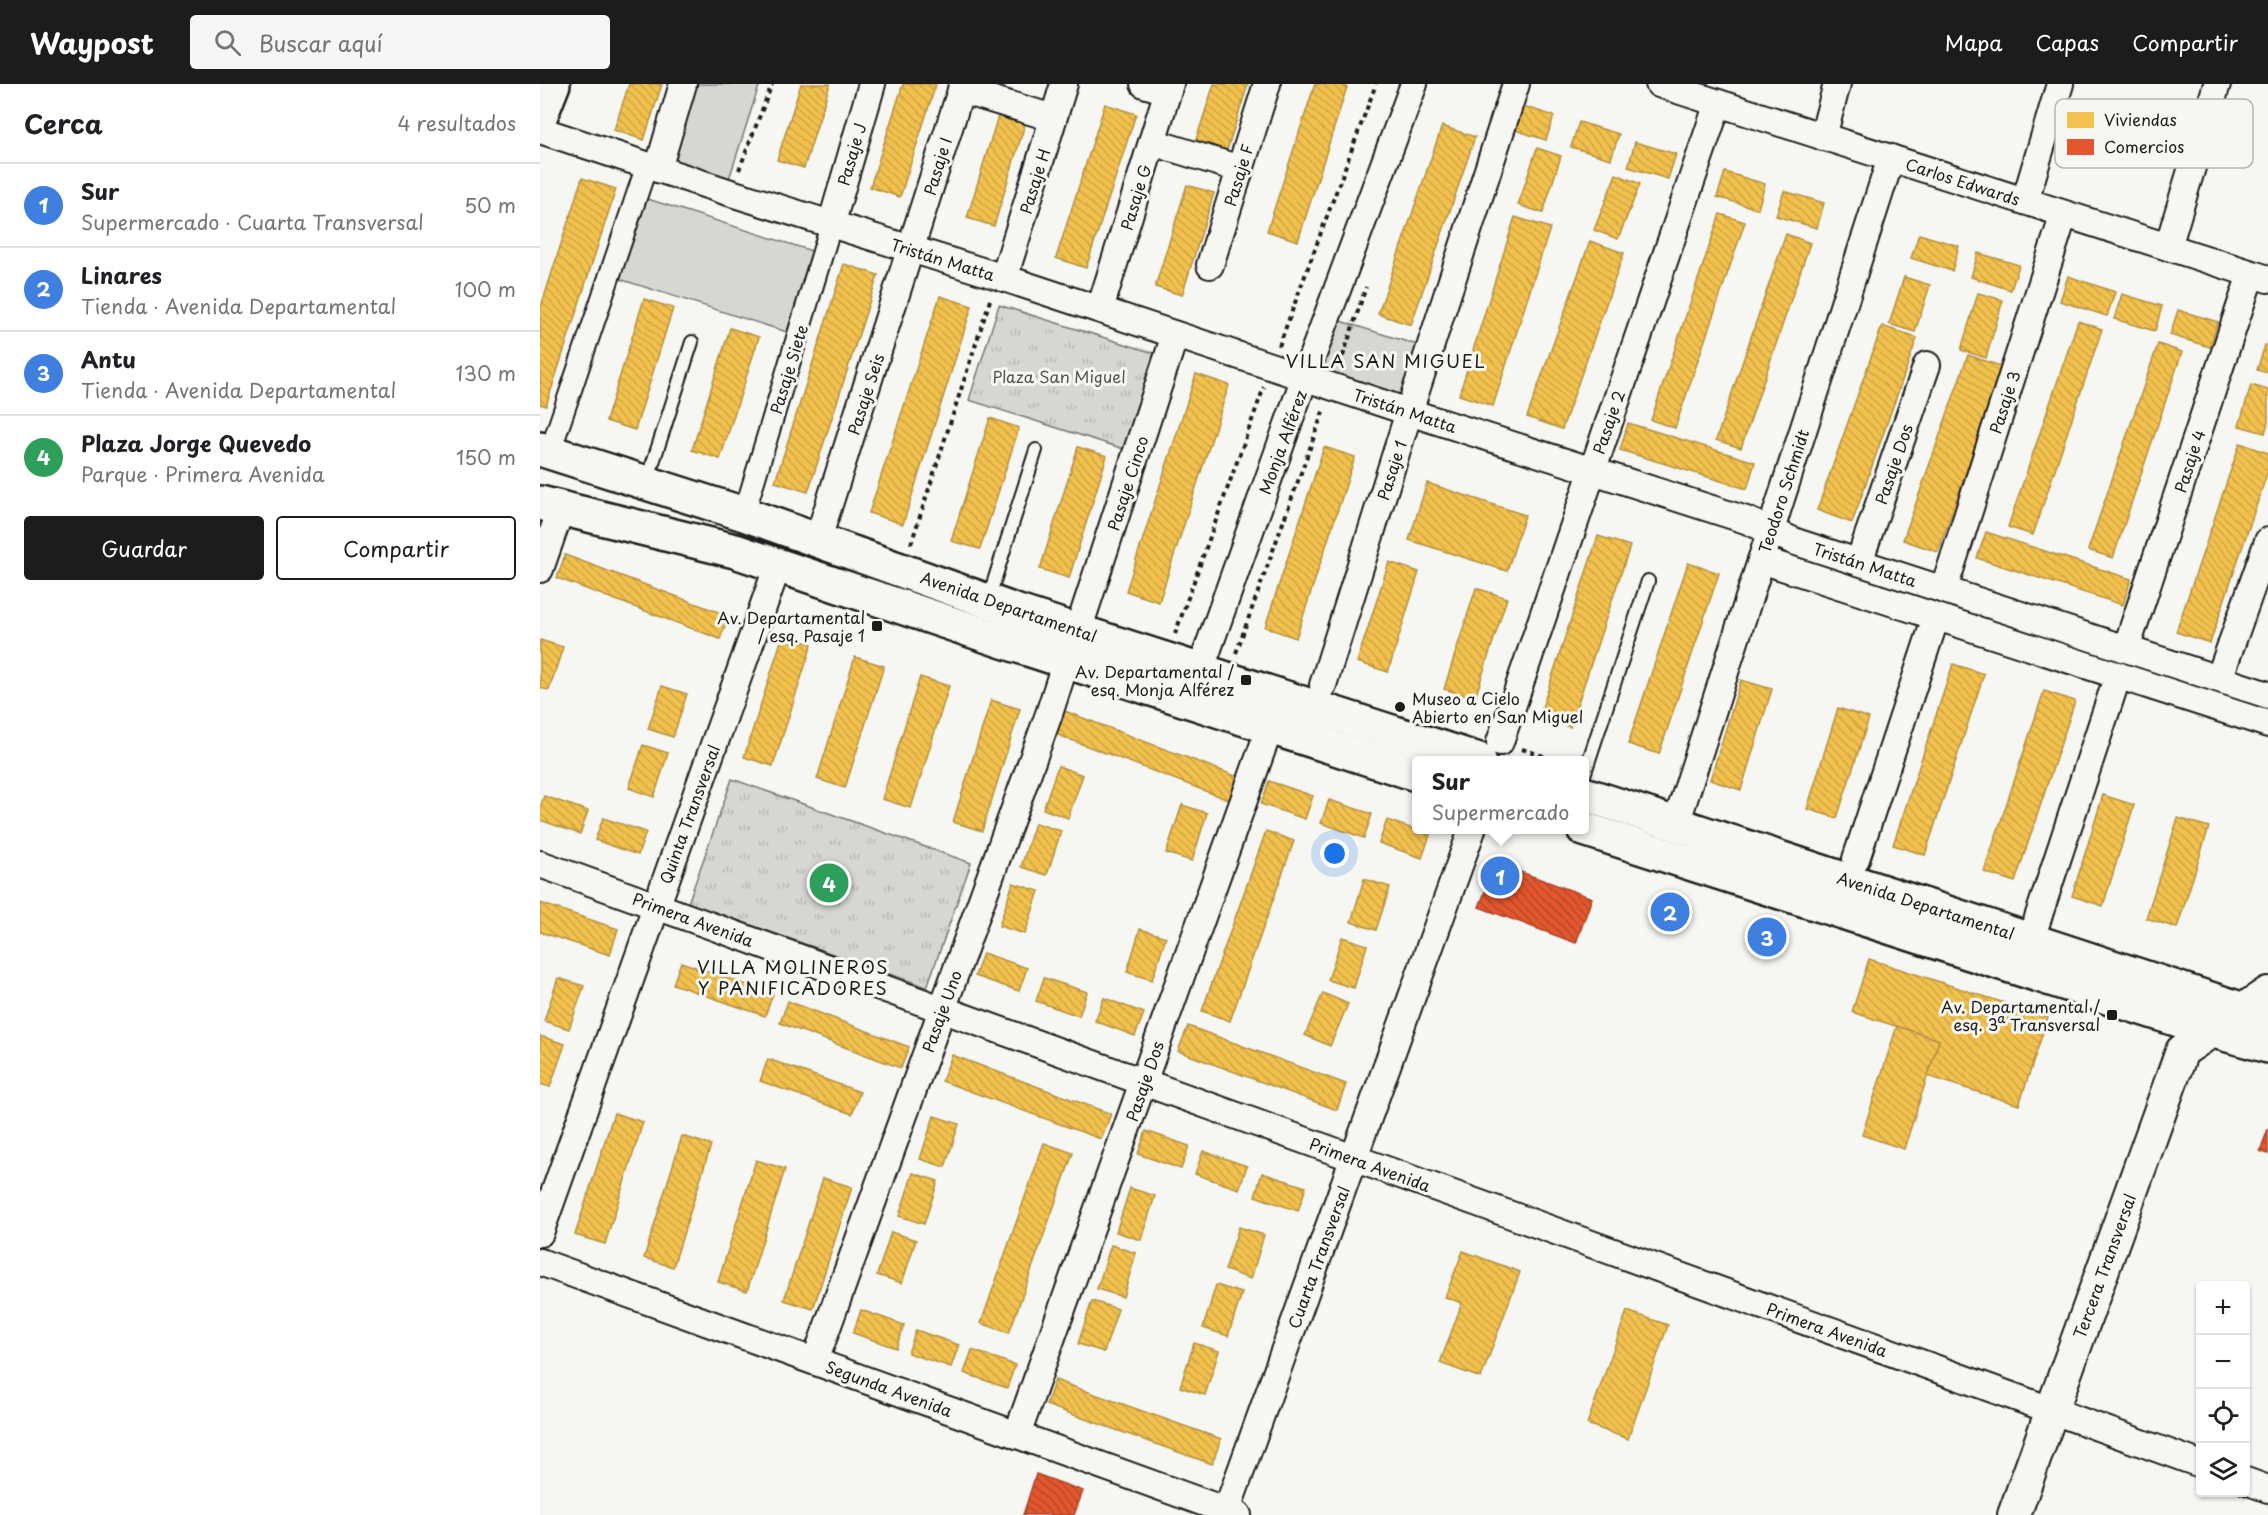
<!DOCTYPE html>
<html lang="es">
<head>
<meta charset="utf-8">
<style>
  :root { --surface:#fff; --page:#f6f6f6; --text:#202124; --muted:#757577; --line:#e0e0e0; --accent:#1c1c1c }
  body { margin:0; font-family:"Playpen Sans",sans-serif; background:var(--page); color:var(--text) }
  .controls { position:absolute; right:18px; bottom:18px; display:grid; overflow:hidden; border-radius:6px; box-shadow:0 2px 4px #0004 }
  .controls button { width:54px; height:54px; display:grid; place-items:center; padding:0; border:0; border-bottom:2px solid var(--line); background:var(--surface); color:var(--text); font:30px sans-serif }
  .you { position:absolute; left:795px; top:770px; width:21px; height:21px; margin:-15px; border:4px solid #fff; border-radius:50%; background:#1a73e8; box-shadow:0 0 0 9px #1a73e833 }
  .badge { display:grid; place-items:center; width:39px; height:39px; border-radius:50%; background:var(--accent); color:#fff; font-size:20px; font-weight:700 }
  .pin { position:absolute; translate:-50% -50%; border:3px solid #fff; box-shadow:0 2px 6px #0006 }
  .popup { position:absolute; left:872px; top:672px; width:177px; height:78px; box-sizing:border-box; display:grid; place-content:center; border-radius:6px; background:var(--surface); filter:drop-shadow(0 2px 4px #0005); font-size:20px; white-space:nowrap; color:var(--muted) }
  .popup b { font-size:22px; color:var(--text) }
  .popup::after { content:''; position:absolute; left:50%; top:100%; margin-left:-12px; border:12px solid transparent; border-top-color:var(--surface) }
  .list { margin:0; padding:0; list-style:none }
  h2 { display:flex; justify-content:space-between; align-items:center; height:78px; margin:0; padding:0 24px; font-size:26px }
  h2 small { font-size:20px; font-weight:400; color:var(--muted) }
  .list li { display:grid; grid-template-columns:39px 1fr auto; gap:18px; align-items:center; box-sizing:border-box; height:84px; padding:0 24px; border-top:2px solid var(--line) }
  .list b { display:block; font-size:22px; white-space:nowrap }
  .list p { margin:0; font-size:20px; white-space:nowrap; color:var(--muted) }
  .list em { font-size:20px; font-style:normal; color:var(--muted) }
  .actions { display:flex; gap:12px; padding:18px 24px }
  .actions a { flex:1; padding:14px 0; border:2px solid var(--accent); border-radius:6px; text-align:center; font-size:21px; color:var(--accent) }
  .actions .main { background:var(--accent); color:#fff }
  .icon { flex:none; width:33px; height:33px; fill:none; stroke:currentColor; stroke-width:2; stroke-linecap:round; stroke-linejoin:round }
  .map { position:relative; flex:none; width:1728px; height:1431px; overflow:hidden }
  header { display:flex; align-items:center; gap:36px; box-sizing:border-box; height:84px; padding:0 30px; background:var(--accent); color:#fff }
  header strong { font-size:28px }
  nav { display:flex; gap:33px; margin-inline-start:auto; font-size:21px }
  .search { width:420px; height:54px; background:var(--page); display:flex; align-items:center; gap:15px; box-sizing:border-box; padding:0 21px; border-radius:6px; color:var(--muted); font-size:22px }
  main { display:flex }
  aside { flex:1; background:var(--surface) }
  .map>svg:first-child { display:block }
  .grass { fill:#d6d6d2; stroke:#797977; stroke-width:1.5 }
  .park { fill:url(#park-tufts); stroke:#797977; stroke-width:1.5 }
  .homes { fill:url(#homes-back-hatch); stroke:#b2903f; stroke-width:1.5 }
  .shops { fill:url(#shops-back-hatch); stroke:#a84529; stroke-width:1.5 }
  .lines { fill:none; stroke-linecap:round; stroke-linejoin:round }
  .service-casing { stroke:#1c1c1c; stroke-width:16 }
  .pedestrian-casing { stroke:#1c1c1c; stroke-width:24 }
  .minor-casing { stroke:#1c1c1c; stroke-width:30 }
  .tertiary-casing { stroke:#1c1c1c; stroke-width:36 }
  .primary-casing { stroke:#1c1c1c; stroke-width:38 }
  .path { stroke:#1c1c1c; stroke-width:4; stroke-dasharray:4.5 4.5; stroke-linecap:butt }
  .service { stroke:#f6f6f2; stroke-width:12 }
  .pedestrian { stroke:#f6f6f2; stroke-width:20 }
  .minor { stroke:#f6f6f2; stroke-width:26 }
  .tertiary { stroke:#f6f6f2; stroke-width:32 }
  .primary { stroke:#f6f6f2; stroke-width:33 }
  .poi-dot { fill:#1c1c1c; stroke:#f6f6f2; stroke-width:2 }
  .labels { text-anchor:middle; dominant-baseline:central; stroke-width:6; stroke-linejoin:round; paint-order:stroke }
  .street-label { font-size:16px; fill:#1c1c1c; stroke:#f6f6f2 }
  .park-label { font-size:16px; fill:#545453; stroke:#f6f6f2 }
  .poi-label { font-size:16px; fill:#1c1c1c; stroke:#f6f6f2; text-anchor:end }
  .neighbourhood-label { font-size:18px; letter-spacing:1.5px; fill:#1c1c1c; stroke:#f6f6f2 }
  .key { fill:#f6f6f2; stroke:#b5b5b2; stroke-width:1.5 }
  .key-label { font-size:16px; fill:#1c1c1c }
</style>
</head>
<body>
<header>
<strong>Waypost</strong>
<div class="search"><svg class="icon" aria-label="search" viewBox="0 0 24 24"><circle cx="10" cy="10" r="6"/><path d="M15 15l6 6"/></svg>Buscar aquí</div>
<nav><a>Mapa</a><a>Capas</a><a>Compartir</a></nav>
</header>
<main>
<aside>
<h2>Cerca<small>4 resultados</small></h2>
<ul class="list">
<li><span class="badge" style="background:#3f7fe0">1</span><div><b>Sur</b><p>Supermercado · Cuarta Transversal</p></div><em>50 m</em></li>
<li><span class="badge" style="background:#3f7fe0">2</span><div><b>Linares</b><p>Tienda · Avenida Departamental</p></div><em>100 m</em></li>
<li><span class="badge" style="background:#3f7fe0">3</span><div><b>Antu</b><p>Tienda · Avenida Departamental</p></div><em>130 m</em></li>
<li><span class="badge" style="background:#2e9e5b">4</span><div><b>Plaza Jorge Quevedo</b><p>Parque · Primera Avenida</p></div><em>150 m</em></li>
</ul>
<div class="actions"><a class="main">Guardar</a><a>Compartir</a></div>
</aside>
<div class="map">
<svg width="1728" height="1431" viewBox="0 0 1728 1431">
  <defs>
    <pattern id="park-tufts" width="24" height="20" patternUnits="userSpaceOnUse" patternTransform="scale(1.5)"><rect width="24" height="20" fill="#d6d6d2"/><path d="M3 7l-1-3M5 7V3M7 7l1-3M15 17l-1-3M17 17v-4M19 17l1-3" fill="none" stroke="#b7b7b4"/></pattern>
    <pattern id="homes-back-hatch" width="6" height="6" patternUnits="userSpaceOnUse" patternTransform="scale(1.5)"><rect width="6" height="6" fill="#f2c14e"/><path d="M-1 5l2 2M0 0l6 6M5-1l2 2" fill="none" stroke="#cfa544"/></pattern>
    <pattern id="shops-back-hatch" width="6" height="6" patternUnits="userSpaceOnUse" patternTransform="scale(1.5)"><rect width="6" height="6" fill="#e4572e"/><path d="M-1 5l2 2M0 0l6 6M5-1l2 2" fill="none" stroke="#b84726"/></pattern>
  </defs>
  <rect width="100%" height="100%" fill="#f6f6f2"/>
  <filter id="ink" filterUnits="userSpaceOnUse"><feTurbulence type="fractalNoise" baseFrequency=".0167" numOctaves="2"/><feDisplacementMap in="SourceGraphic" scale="12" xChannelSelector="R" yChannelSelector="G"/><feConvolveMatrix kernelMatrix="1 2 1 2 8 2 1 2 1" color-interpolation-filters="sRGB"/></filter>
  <g filter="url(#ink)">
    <g class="grass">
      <path d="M155,0H212L219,2L188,98L129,79Z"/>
      <path d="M95,111L272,167L247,248L70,192Z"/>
      <path d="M794,235L884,263L868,315L777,287Z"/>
    </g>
    <g class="park">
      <path d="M459,221L617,270L587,366L429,316Z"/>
      <path d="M192,695L431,779L387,903L148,819Z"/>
    </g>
    <g class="homes">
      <path d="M89,0H122L104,56L74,46Z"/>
      <path d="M261,0H290L264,84L237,76Z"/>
      <path d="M363,0H396L360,113L330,103Z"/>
      <path d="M674,0H708L687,66L656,56Z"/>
      <path d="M775,0H798L807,3L758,157L727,147Z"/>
      <path d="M565,20L596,30L546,184L516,174Z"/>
      <path d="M983,22L1014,32L1006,56L975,46Z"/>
      <path d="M458,32L485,40L454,142L427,134Z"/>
      <path d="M1039,38L1079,50L1071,75L1031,63Z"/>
      <path d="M902,42L935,53L871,241L838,230Z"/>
      <path d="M1095,58L1136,70L1128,95L1088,83Z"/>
      <path d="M997,64L1021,72L1003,129L978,121Z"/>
      <path d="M1185,88L1225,100L1218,125L1177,113Z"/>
      <path d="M1076,90L1100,100L1078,155L1054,146Z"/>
      <path d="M42,94L76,105L6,322L0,320V226Z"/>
      <path d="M647,101L674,109L642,211L615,203Z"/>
      <path d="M1244,107L1284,119L1277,144L1236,132Z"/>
      <path d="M1180,130L1205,138L1135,344L1111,336Z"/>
      <path d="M975,133L1010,144L953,322L919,311Z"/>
      <path d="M1246,150L1270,159L1201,364L1176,356Z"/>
      <path d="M1379,150L1419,162L1412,187L1371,174Z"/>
      <path d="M1050,157L1084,169L1022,345L987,333Z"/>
      <path d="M1438,169L1479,181L1471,206L1431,193Z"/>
      <path d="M304,180L338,191L268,408L235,398Z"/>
      <path d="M1528,192L1575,208L1567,232L1520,217Z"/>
      <path d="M1364,193L1390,201L1375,248L1349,240Z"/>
      <path d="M1438,209L1463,216L1446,274L1421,266Z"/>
      <path d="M1582,210L1622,222L1615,247L1574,235Z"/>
      <path d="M400,212L432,222L363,440L329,429Z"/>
      <path d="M104,215L133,224L95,346L66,337Z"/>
      <path d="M1638,226L1678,238L1670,263L1630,251Z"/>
      <path d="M1538,237L1562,245L1493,451L1468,443Z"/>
      <path d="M1342,242L1377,254L1312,439L1277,426Z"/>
      <path d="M190,244L219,253L180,375L152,366Z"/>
      <path d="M1618,260L1642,268L1573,474L1548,466Z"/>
      <path d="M1725,261L1728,262V289L1717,286Z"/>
      <path d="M1428,271L1463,283L1398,468L1363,456Z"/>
      <path d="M656,290L689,301L619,518L586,507Z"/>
      <path d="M1711,301L1728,306V338L1725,349L1699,342Z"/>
      <path d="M450,334L479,344L440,465L411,457Z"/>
      <path d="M1088,339L1215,378L1207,405L1080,366Z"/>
      <path d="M1700,359L1728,369V387L1670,559L1636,548Z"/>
      <path d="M538,363L567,372L529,494L500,485Z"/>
      <path d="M784,363L815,373L756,554L725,543Z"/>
      <path d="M887,399L985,431L967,487L869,456Z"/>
      <path d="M1446,448L1591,495L1583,521L1437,474Z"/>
      <path d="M1058,452L1090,462L1030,643L999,633Z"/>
      <path d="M25,471L189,532L180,555L17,494Z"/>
      <path d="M849,478L879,488L848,588L817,578Z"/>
      <path d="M1148,479L1179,489L1119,670L1088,660Z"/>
      <path d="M936,504L967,514L935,614L904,605Z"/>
      <path d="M243,551L272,560L233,682L204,673Z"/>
      <path d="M0,556L23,563L9,606L0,604Z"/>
      <path d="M315,573L344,582L305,704L277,695Z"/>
      <path d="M1413,580L1444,590L1385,771L1353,761Z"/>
      <path d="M380,593L409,602L371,724L342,715Z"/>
      <path d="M1201,596L1232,605L1201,706L1170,696Z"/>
      <path d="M122,602L147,610L133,653L108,645Z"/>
      <path d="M1504,607L1535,617L1475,798L1444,788Z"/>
      <path d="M451,616L480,625L442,747L413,738Z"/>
      <path d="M1298,624L1329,634L1297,734L1267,725Z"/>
      <path d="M522,626L698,693L689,716L513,649Z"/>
      <path d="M103,661L128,669L114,713L89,704Z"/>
      <path d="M518,682L543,691L528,734L503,725Z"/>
      <path d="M729,697L773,712L765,735L721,720Z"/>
      <path d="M1563,711L1594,721L1563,822L1532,812Z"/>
      <path d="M4,712L48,727L40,750L0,736V724Z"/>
      <path d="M789,716L832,730L824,754L781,739Z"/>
      <path d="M642,721L667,729L652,777L626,769Z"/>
      <path d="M63,734L106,748L98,771L55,756Z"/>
      <path d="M1638,734L1669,743L1637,844L1606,834Z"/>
      <path d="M847,736L890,751L882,774L839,759Z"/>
      <path d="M495,739L521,747L507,791L481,783Z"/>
      <path d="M726,747L754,757L690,937L662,927Z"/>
      <path d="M824,795L850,803L836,846L811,838Z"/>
      <path d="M473,799L499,807L485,850L459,842Z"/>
      <path d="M0,819L78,845L70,871L0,848Z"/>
      <path d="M600,845L626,853L612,896L587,888Z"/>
      <path d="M802,853L827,861L814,904L788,896Z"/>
      <path d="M443,869L487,884L479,907L435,892Z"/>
      <path d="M1329,875L1508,933L1479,1021L1387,992L1399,956L1312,928Z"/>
      <path d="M141,878L233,910L225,932L133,900Z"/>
      <path d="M18,894L44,902L29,945L4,937Z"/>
      <path d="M504,894L547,908L539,932L496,917Z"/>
      <path d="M783,909L808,920L790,962L765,951Z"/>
      <path d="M564,914L604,929L595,952L555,937Z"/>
      <path d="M248,917L369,963L361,984L240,939Z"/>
      <path d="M648,942L806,1000L797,1026L638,967Z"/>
      <path d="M1357,942L1399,956L1364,1065L1322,1051Z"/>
      <path d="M0,952L25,960L10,1003L0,1000Z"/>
      <path d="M412,971L571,1030L561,1055L402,997Z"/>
      <path d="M228,975L320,1008L312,1030L220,997Z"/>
      <path d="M74,1029L103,1038L65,1160L35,1151Z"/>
      <path d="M394,1032L419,1040L405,1083L380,1075Z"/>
      <path d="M606,1047L649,1062L641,1085L598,1070Z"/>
      <path d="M142,1052L171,1061L133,1183L104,1174Z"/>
      <path d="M504,1059L533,1069L469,1249L441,1239Z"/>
      <path d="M663,1067L707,1082L699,1105L655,1090Z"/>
      <path d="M216,1076L245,1085L207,1207L178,1198Z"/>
      <path d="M373,1089L398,1097L384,1140L359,1132Z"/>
      <path d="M722,1089L766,1103L758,1127L715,1112Z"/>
      <path d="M283,1094L312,1103L273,1225L244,1216Z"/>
      <path d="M590,1104L615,1112L601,1156L576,1148Z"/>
      <path d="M699,1143L724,1151L711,1195L685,1186Z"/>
      <path d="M351,1148L376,1156L362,1199L337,1191Z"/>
      <path d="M571,1161L596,1169L583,1213L557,1205Z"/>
      <path d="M923,1167L980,1188L941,1294L900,1279L922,1219L905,1213Z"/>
      <path d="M676,1201L702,1209L688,1252L663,1244Z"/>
      <path d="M552,1217L578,1225L564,1268L538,1260Z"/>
      <path d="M321,1226L364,1241L356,1264L313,1249Z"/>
      <path d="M1087,1227L1128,1241L1088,1355L1047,1340Z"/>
      <path d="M376,1246L419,1261L411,1283L368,1269Z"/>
      <path d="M654,1259L679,1267L665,1311L640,1303Z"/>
      <path d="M432,1266L475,1281L467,1304L424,1289Z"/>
      <path d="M515,1296L681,1355L672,1380L506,1321Z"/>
    </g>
    <g class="shops">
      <path d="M956,779L1052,814L1036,859L939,823Z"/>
      <path d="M1119,815L1147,823L1142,841L1114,833Z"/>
      <path d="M1214,839L1246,848L1241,868L1209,858Z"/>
      <path d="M1728,1045V1070L1720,1067Z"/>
      <path d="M496,1390L543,1407L534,1431H483Z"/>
    </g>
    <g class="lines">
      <g class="service-casing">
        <g id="service">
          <path d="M107,397L152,258"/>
          <path d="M448,516L496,366"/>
          <path d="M1044,691L1108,497"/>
        </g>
      </g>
      <g class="pedestrian-casing">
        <g id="pedestrian">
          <path d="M16,350L107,81"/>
          <path d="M204,430L291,141"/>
        </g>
      </g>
      <g class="minor-casing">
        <g id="minor">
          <path d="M604,0L628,7"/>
          <path d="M1119,0L1728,195"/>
          <path d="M421,6L513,34"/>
          <path d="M0,46L191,109L464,194L869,328L1206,436L1256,458L1728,611"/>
          <path d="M1283,53L1297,0"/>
          <path d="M612,58L700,85"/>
          <path d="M118,85L143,0"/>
          <path d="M1485,117L1520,0"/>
          <path d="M291,141L332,0"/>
          <path d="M1628,163L1677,0"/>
          <path d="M670,181L727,0"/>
          <path d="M464,194L524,0"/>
          <path d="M560,225L630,0"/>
          <path d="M278,455L423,0"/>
          <path d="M1221,476L1728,640"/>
          <path d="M1319,478L1387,281"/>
          <path d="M0,485L21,425"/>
          <path d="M1404,505L1524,130"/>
          <path d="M538,547L635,251"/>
          <path d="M1586,565L1711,190"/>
          <path d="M1679,595L1728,457"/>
          <path d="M783,601L869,328L976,0"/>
          <path d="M654,604L772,273L874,0"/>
          <path d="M960,658L1178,19"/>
          <path d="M1136,740L1351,74"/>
          <path d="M1316,775L1396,533"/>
          <path d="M0,780L1660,1380"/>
          <path d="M1491,855L1578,591"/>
          <path d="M0,1149L238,481"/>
          <path d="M0,1178L698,1431"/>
          <path d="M275,1277L509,630L526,577"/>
          <path d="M477,1351L730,643"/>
          <path d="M1706,1397L1728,1405"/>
          <path d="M685,1431L932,746"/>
        </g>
      </g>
      <g class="tertiary-casing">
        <path id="tertiary" d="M1474,1431L1642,967L1728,909"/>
      </g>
      <g class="primary-casing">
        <g id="primary">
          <path d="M0,33L13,0"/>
          <path d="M0,365L204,430L475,527L939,676"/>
          <path d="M0,419L195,467L463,557L876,690"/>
          <path d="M1044,710L1728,934"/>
          <path d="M1044,745L1670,946L1728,962"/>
        </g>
      </g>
      <g class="path">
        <path d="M199,86L232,0"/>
        <path d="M739,262L836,0"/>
        <path d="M800,281L826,203"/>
        <path d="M371,460L451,213"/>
        <path d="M635,550L724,303"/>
        <path d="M696,569L784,325"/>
        <path d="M982,665L1016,676"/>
      </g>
      <use href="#service" class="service"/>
      <use href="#pedestrian" class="pedestrian"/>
      <use href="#minor" class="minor"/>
      <use href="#tertiary" class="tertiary"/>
      <use href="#primary" class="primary"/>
    </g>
  </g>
  <g class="poi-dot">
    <rect x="331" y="536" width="12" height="12" rx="3"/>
    <rect x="700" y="590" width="12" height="12" rx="3"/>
    <circle cx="860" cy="623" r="6"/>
    <rect x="1566" y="925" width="12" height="12" rx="3"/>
  </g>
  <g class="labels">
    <g class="street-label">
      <text transform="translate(311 70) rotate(-74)">Pasaje J</text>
      <text transform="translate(397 82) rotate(-73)">Pasaje I</text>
      <text transform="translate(698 91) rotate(-73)">Pasaje F</text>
      <text transform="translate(494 97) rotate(-73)">Pasaje H</text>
      <text transform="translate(1423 97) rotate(18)">Carlos Edwards</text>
      <text transform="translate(595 113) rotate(-73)">Pasaje G</text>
      <text transform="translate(403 175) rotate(17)">Tristán Matta</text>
      <text transform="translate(248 285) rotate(-73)">Pasaje Siete</text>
      <text transform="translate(325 310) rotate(-72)">Pasaje Seis</text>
      <text transform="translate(1464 318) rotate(-72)">Pasaje 3</text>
      <text transform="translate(865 326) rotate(18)">Tristán Matta</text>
      <text transform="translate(1068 338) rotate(-71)">Pasaje 2</text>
      <text transform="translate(742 358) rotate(-70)">Monja Alférez</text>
      <text transform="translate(1649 377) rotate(-72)">Pasaje 4</text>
      <text transform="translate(1353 380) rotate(-71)">Pasaje Dos</text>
      <text transform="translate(851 386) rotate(-72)">Pasaje 1</text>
      <text transform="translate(587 399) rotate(-72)">Pasaje Cinco</text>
      <text transform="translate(1243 407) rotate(-72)">Teodoro Schmidt</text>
      <text transform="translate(1325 480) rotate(18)">Tristán Matta</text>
      <text transform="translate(469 522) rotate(19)">Avenida Departamental</text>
      <text transform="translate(149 730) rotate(-70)">Quinta Transversal</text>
      <text transform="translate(1386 821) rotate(18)">Avenida Departamental</text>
      <text transform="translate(153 835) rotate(20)">Primera Avenida</text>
      <text transform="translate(401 927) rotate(-70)">Pasaje Uno</text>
      <text transform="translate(604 997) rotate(-71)">Pasaje Dos</text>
      <text transform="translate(830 1080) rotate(20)">Primera Avenida</text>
      <text transform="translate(778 1173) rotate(-70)">Cuarta Transversal</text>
      <text transform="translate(1564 1182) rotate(-70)">Tercera Transversal</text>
      <text transform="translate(1287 1245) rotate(20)">Primera Avenida</text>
      <text transform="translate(349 1304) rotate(20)">Segunda Avenida</text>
    </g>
    <g class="park-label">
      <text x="519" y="292">Plaza San Miguel</text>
    </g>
    <g class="poi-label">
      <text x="325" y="533">Av. Departamental<tspan x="325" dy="18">/ esq. Pasaje 1</tspan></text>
      <text x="694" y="587">Av. Departamental /<tspan x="694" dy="18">esq. Monja Alférez</tspan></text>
      <text x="872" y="614" text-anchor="start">Museo a Cielo<tspan x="872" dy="18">Abierto en San Miguel</tspan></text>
      <text x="1560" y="922">Av. Departamental /<tspan x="1560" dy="18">esq. 3ª Transversal</tspan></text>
    </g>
    <g class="neighbourhood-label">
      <text x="846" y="276">VILLA SAN MIGUEL</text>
      <text x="253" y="882">VILLA MOLINEROS<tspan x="253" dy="21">Y PANIFICADORES</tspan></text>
    </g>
  </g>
  <rect x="1515" y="15" width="198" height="69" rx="9" class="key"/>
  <rect x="1527" y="28" width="27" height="16" fill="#f2c14e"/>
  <rect x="1527" y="55" width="27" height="16" fill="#e4572e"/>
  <g class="key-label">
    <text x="1564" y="42">Viviendas</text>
    <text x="1564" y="69">Comercios</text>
  </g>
</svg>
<div class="controls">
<button>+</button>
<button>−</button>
<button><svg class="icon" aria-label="locate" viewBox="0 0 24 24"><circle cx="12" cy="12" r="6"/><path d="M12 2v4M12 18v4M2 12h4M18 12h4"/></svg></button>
<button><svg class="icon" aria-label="layers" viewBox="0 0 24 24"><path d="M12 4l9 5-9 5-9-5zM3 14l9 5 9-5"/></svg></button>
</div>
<div class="you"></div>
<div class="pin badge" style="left:960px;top:792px;background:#3f7fe0">1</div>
<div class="popup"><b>Sur</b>Supermercado</div>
<div class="pin badge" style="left:1130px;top:828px;background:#3f7fe0">2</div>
<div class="pin badge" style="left:1227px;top:853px;background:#3f7fe0">3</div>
<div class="pin badge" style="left:289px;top:799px;background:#2e9e5b">4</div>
</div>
</main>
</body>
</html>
